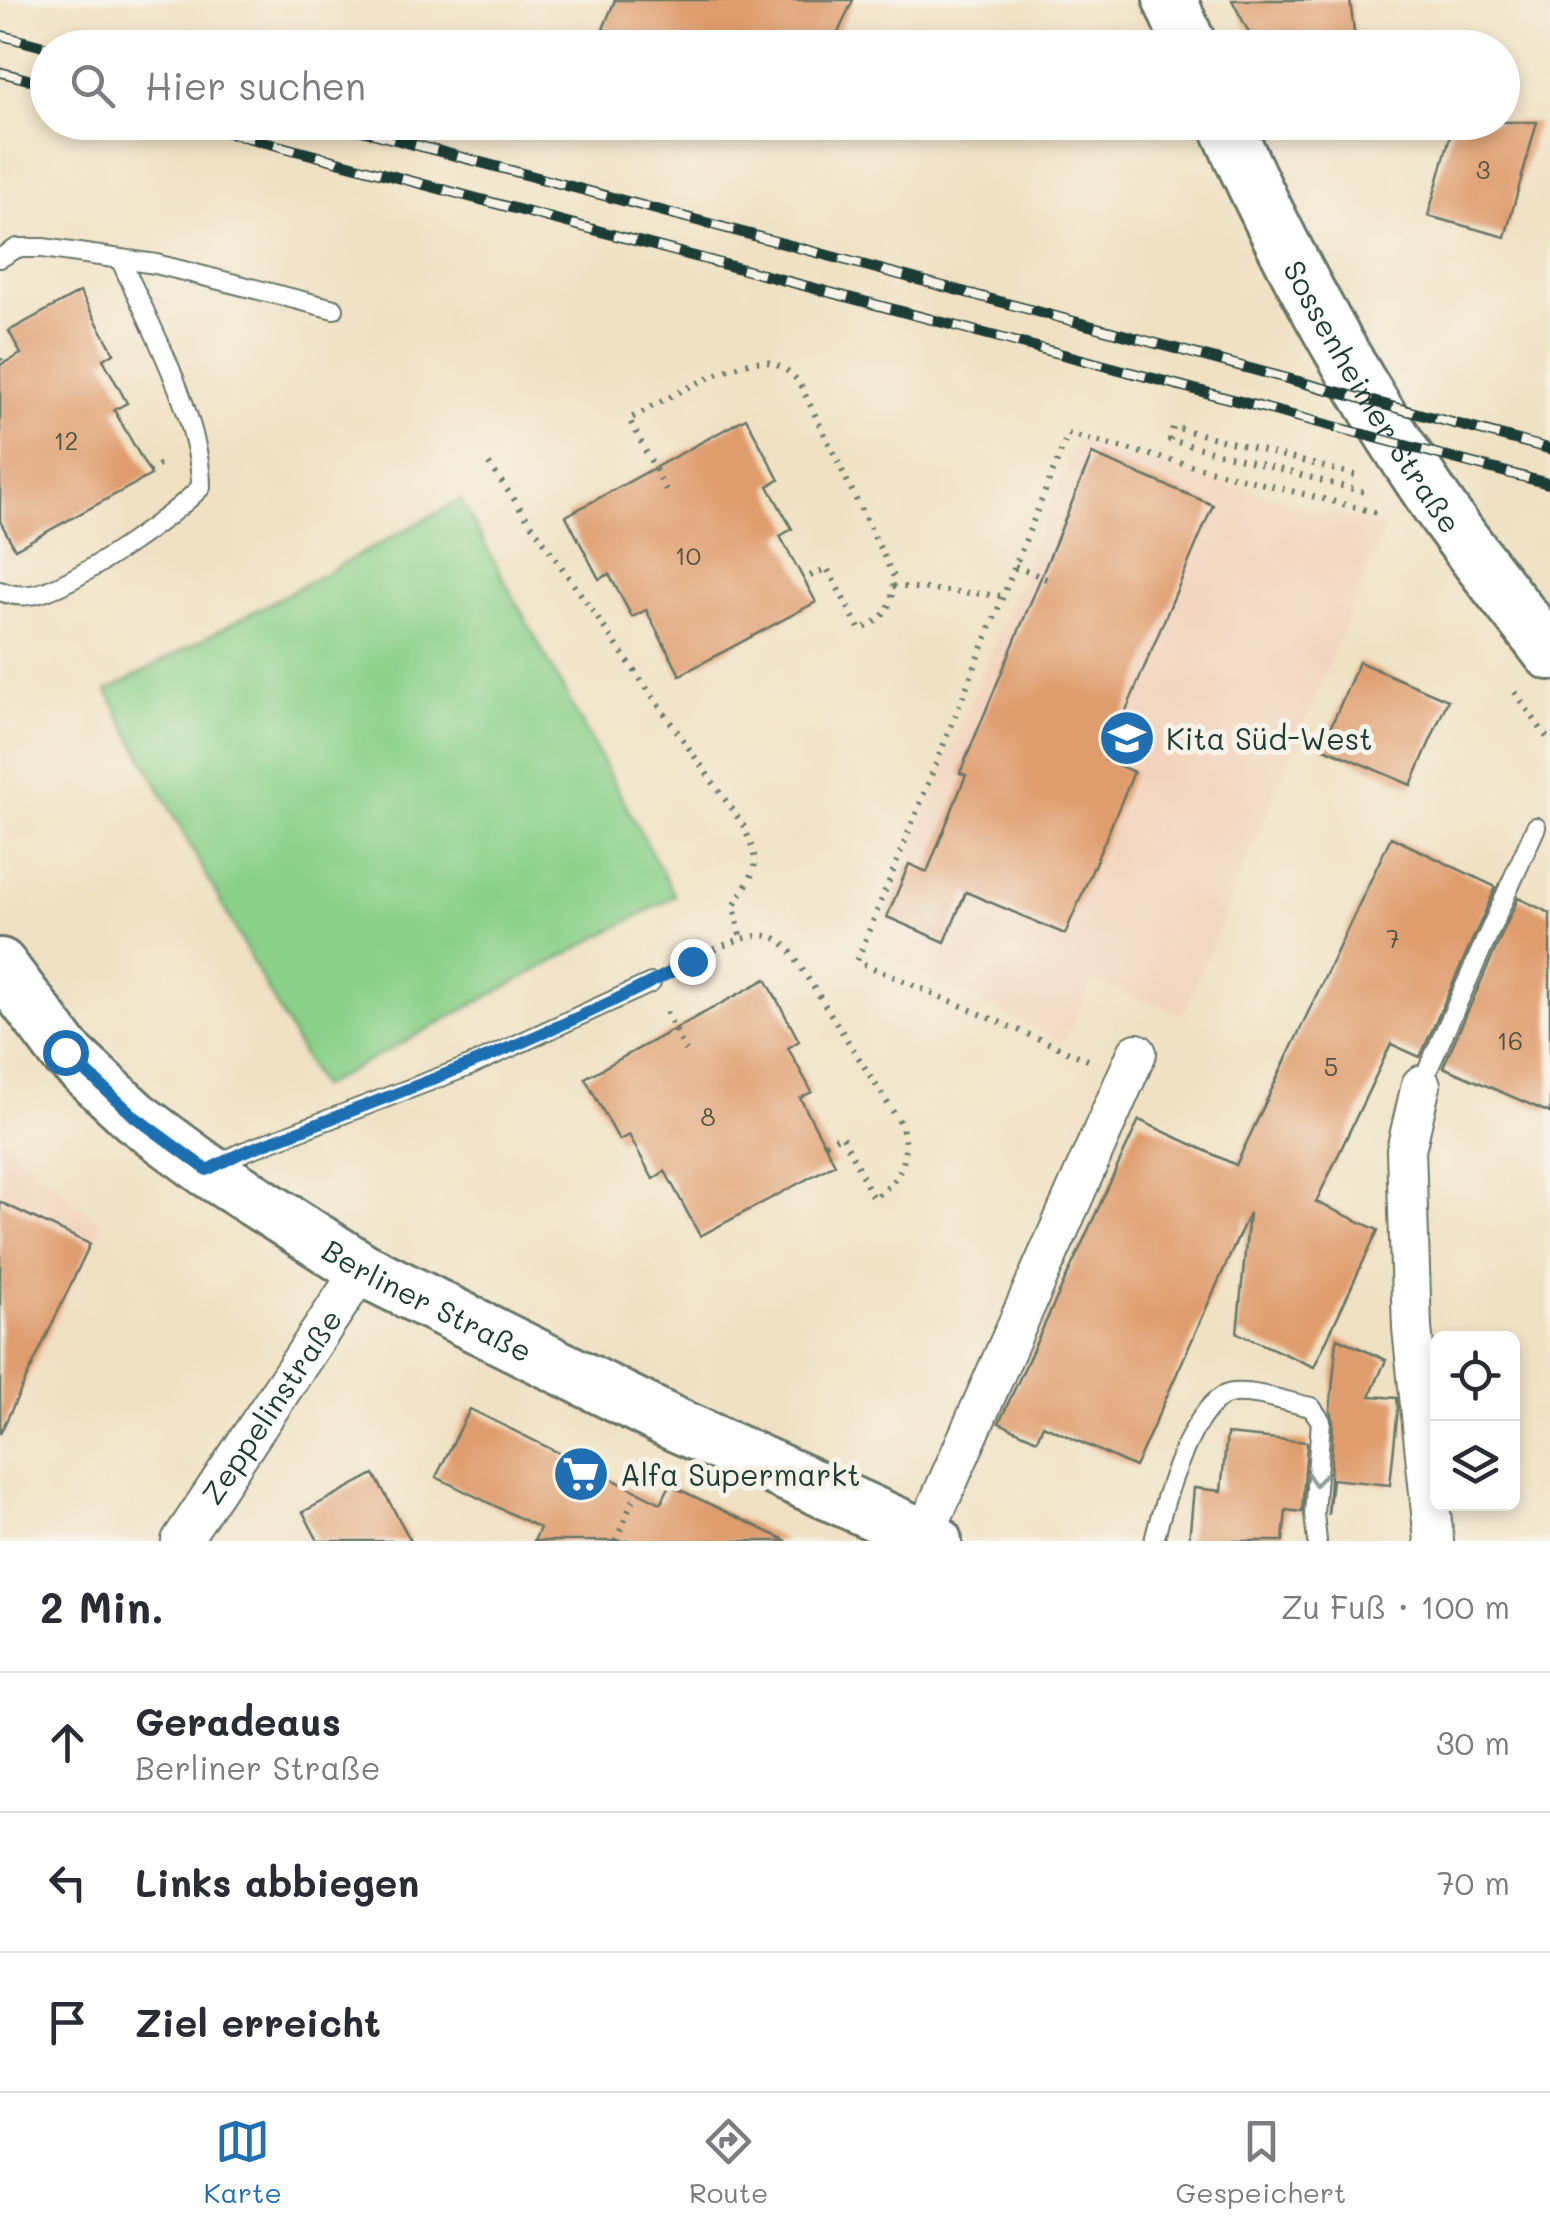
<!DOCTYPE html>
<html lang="de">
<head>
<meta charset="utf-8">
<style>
  :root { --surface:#fff; --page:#f2f2f3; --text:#2b2b33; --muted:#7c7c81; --line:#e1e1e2; --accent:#1f6fb2 }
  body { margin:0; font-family:Mali,sans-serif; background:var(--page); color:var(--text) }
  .controls { position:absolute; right:30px; bottom:30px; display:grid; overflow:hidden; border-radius:15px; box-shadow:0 5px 15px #0003 }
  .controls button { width:90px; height:90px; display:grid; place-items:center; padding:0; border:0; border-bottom:2px solid var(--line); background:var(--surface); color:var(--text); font:50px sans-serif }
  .stop { position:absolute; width:30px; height:30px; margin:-22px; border:8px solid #1f6fb2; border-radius:50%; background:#fff }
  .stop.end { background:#1f6fb2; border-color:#fff; box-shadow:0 2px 10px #0008 }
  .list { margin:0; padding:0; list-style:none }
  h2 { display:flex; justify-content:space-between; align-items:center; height:130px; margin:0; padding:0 40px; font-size:42px }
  h2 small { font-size:32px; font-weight:400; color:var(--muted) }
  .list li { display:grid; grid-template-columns:65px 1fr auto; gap:30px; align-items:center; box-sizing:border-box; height:140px; padding:0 40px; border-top:2px solid var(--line) }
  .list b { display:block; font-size:38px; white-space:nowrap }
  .list p { margin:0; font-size:32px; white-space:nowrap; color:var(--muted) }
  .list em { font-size:32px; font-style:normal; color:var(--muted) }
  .icon { flex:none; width:55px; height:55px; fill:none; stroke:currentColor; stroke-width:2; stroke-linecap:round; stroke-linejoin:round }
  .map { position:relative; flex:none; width:1550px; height:1541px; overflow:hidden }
  .search { position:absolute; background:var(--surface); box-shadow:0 5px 15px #0003; left:30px; right:30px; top:30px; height:110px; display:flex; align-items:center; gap:25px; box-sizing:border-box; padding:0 35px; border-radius:55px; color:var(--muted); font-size:38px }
  .sheet { height:550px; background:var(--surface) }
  nav { display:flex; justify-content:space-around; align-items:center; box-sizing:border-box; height:140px; border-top:2px solid var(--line); background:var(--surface); font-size:28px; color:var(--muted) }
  nav a { display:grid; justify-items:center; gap:5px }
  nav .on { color:var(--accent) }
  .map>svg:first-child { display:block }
  .built { fill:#f2d4be }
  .green { fill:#8ad08a; stroke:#54865f; stroke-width:2.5 }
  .building { fill:#df9c6d }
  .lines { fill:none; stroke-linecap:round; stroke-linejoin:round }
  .lane-casing { stroke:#687666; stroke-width:22 }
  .street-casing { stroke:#687666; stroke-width:42 }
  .secondary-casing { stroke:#687666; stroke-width:58 }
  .path { stroke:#687666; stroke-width:6; stroke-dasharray:2.5 8; stroke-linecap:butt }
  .lane { stroke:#fff; stroke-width:18 }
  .street { stroke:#fff; stroke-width:38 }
  .secondary { stroke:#fff; stroke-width:52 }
  .rail-casing { stroke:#1f3d34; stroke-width:11 }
  .rail { stroke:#f7f3e8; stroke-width:8; stroke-dasharray:22; stroke-linecap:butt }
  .oneway { stroke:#8f9e9a }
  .route { stroke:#1f6fb2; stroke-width:12 }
  .labels { text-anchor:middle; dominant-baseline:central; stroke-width:10; stroke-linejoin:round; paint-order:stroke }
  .number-label { font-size:25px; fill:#4f5542 }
  .street-label { font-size:30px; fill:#1f3d34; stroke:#f7f3e8 }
  .poi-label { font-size:30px; fill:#1f3d34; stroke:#f7f3e8; text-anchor:start }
</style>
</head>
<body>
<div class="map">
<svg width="1550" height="1541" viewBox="0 0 1550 1541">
  <rect width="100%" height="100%" fill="#f7f3e8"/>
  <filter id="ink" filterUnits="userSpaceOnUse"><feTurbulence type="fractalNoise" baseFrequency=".01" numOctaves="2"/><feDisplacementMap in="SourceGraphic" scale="20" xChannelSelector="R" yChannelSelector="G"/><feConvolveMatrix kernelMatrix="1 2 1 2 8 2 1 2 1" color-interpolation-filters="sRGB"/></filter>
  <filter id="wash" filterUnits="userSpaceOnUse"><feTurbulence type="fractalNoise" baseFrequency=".0048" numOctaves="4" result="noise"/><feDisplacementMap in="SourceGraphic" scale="40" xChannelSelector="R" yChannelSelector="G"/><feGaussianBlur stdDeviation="2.25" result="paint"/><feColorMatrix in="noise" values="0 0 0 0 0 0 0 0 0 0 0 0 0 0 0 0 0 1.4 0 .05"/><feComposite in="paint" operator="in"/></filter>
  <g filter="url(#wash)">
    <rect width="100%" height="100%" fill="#f0e1c3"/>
    <g class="built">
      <path d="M1076,442L1385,528L1183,1014L1092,982L1063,1043L871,948Z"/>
      <path d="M0,1136L102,1225L0,1440Z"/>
    </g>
    <path class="green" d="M461,500L675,896L320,1087L107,691Z"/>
    <g id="blocks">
      <g class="building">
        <path d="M615,0H853L831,48H647L603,29Z"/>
        <path d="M1232,0H1350L1356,48H1257Z"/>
        <path d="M1454,122H1537L1505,237L1428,216Z"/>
        <path d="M80,292L114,353L103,359L127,403L114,410L151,475L15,549L0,521V365L21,354L9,331Z"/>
        <path d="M746,418L779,480L768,486L792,529L780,536L816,602L680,675L646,610L632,617L609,574L599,579L566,516Z"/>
        <path d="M1092,454L1213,505L1105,760L1134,772L1065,934L966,892L945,942L887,917L909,864L927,872L966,775L960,773Z"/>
        <path d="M1359,662L1448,700L1411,785L1322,747Z"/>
        <path d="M1391,837L1496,887L1420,1057L1391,1044L1316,1202L1378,1230L1314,1367L1237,1333L1249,1213L1135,1467L1043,1425L1037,1440L999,1423L1139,1120L1236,1165Z"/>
        <path d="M1518,898L1550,913V1113L1443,1067Z"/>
        <path d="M766,979L799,1041L788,1048L812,1092L800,1098L835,1164L700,1236L665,1171L653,1179L629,1135L619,1140L585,1078Z"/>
        <path d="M0,1202L90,1244L0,1434Z"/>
        <path d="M1337,1338L1386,1360L1370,1396L1397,1398L1398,1408L1390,1485L1332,1479L1328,1515L1333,1422L1330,1411Z"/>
        <path d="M470,1409L661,1503L670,1485L787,1541H534L540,1528L436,1477Z"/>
        <path d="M1227,1434L1307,1442L1302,1512L1286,1510L1283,1541H1189L1194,1488L1221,1491Z"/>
        <path d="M374,1474L411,1541H318L303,1512Z"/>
      </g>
    </g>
  </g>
  <g filter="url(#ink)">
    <use href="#blocks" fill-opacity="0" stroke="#687666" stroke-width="2.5"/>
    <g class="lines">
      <g class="lane-casing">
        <g id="lane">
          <path d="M0,258L17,248H43L156,264L334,309"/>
          <path d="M0,591C15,597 30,597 46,591C84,578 173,516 201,487C201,420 149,322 121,261"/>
          <path d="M1421,1085L1536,827"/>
          <path d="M216,1165L243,1152L472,1065L651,983"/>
          <path d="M1154,1541C1162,1508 1193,1397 1233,1393C1257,1391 1287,1402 1311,1407L1321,1421L1314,1514L1317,1541"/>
        </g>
      </g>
      <g class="street-casing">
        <g id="street">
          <path d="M1421,1085L1406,1150L1412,1328L1434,1541"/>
          <path d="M924,1536L1137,1053"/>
          <path id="s1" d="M181,1541L362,1269"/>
        </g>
      </g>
      <g class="secondary-casing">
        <g id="secondary">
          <path d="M1170,0L1191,48"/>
          <path id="s2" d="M1225,122C1282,252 1356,384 1435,501C1471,554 1512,603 1550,653"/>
          <path id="s3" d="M0,965L65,1052L135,1117L207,1170L362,1269L670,1422L935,1541"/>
        </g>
      </g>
      <g class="path">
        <path d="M0,359L3,364"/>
        <path d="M489,464L743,825C762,868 757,866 734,906L741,939"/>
        <path d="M148,470L165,462"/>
        <path d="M1355,475L1173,427L1170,440L1368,493"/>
        <path d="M666,490L629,419C659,404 736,357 766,362C780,364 790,372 799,382L894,577C893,606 887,618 860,630L827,568L804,579"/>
        <path d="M1015,566L1051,581"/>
        <path d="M893,586L1003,596"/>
        <path d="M1515,692L1550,742"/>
        <path d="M677,969C700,957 754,924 779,940C784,943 787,948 791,952L901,1124C911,1157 902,1180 873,1198L842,1135L825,1144"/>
        <path d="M666,1012L686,1051"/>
        <path d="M1088,1060L857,961L1068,434L1382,514"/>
        <path d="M616,1541L648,1464"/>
      </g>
      <use href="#lane" class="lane"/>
      <use href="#street" class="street"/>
      <use href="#secondary" class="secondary"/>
      <g class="rail-casing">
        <g id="rail">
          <path d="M0,35L49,48"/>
          <path d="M0,72L48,85"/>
          <path d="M189,122L1550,484"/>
          <path d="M330,122L1550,449"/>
        </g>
      </g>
      <use href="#rail" class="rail"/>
    </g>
    <defs><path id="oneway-chevron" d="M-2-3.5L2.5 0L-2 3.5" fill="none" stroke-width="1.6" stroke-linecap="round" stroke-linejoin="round" transform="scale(2.5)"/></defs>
    <use class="oneway" href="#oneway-chevron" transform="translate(1316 1479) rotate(94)"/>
  </g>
  <g class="lines" filter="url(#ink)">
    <path class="route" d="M65,1052L135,1117L207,1170L243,1152C395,1095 548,1038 692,961"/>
  </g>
  <defs>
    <g id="school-disc" transform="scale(2.875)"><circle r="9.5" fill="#1f6fb2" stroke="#f7f3e8"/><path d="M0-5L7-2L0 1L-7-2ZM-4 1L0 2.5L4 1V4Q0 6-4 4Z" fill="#fff"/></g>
    <g id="supermarket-disc" transform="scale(2.875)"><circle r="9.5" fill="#1f6fb2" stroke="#f7f3e8"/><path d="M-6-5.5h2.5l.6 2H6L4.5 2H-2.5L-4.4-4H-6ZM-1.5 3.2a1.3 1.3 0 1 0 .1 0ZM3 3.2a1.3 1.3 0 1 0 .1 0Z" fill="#fff"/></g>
  </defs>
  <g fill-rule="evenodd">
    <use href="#school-disc" x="1127" y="738"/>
    <use href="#supermarket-disc" x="581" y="1474"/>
  </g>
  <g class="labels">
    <g class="number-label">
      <text x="1483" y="169">3</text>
      <text x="66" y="440">12</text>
      <text x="688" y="555">10</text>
      <text x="1393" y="938">7</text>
      <text x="1510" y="1040">16</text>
      <text x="1331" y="1066">5</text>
      <text x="708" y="1116">8</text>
    </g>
    <g class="street-label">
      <text stroke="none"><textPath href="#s2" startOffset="312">Sossenheimer Straße</textPath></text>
      <text stroke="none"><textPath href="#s3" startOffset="550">Berliner Straße</textPath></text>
      <text stroke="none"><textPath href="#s1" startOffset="162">Zeppelinstraße</textPath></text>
    </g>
    <g class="poi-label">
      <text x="1166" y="738">Kita Süd-West</text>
      <text x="620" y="1474">Alfa Supermarkt</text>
    </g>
  </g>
</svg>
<div class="controls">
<button><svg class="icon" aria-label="locate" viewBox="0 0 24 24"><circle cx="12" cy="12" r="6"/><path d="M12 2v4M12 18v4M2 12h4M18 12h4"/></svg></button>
<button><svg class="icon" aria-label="layers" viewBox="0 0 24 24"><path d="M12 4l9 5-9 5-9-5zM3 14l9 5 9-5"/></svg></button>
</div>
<div class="stop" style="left:65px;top:1052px"></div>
<div class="stop end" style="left:692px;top:961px"></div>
<div class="search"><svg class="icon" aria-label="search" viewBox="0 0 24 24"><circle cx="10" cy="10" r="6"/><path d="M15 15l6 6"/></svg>Hier suchen</div>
</div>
<section class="sheet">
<h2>2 Min.<small>Zu Fuß · 100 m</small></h2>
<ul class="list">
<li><svg class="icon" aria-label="ahead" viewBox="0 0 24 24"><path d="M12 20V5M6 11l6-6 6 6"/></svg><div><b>Geradeaus</b><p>Berliner Straße</p></div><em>30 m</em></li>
<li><svg class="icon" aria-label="left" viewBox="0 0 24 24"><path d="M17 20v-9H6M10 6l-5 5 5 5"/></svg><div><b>Links abbiegen</b></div><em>70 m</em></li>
<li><svg class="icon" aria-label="arrive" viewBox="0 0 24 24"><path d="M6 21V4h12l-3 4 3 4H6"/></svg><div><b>Ziel erreicht</b></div></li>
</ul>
</section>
<nav>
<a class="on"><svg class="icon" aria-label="map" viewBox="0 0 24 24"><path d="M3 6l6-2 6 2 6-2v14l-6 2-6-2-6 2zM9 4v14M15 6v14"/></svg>Karte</a>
<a><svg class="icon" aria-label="directions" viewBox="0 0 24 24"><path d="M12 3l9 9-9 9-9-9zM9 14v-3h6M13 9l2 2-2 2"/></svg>Route</a>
<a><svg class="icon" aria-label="saved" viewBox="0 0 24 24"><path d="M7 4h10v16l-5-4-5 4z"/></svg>Gespeichert</a>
</nav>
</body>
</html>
